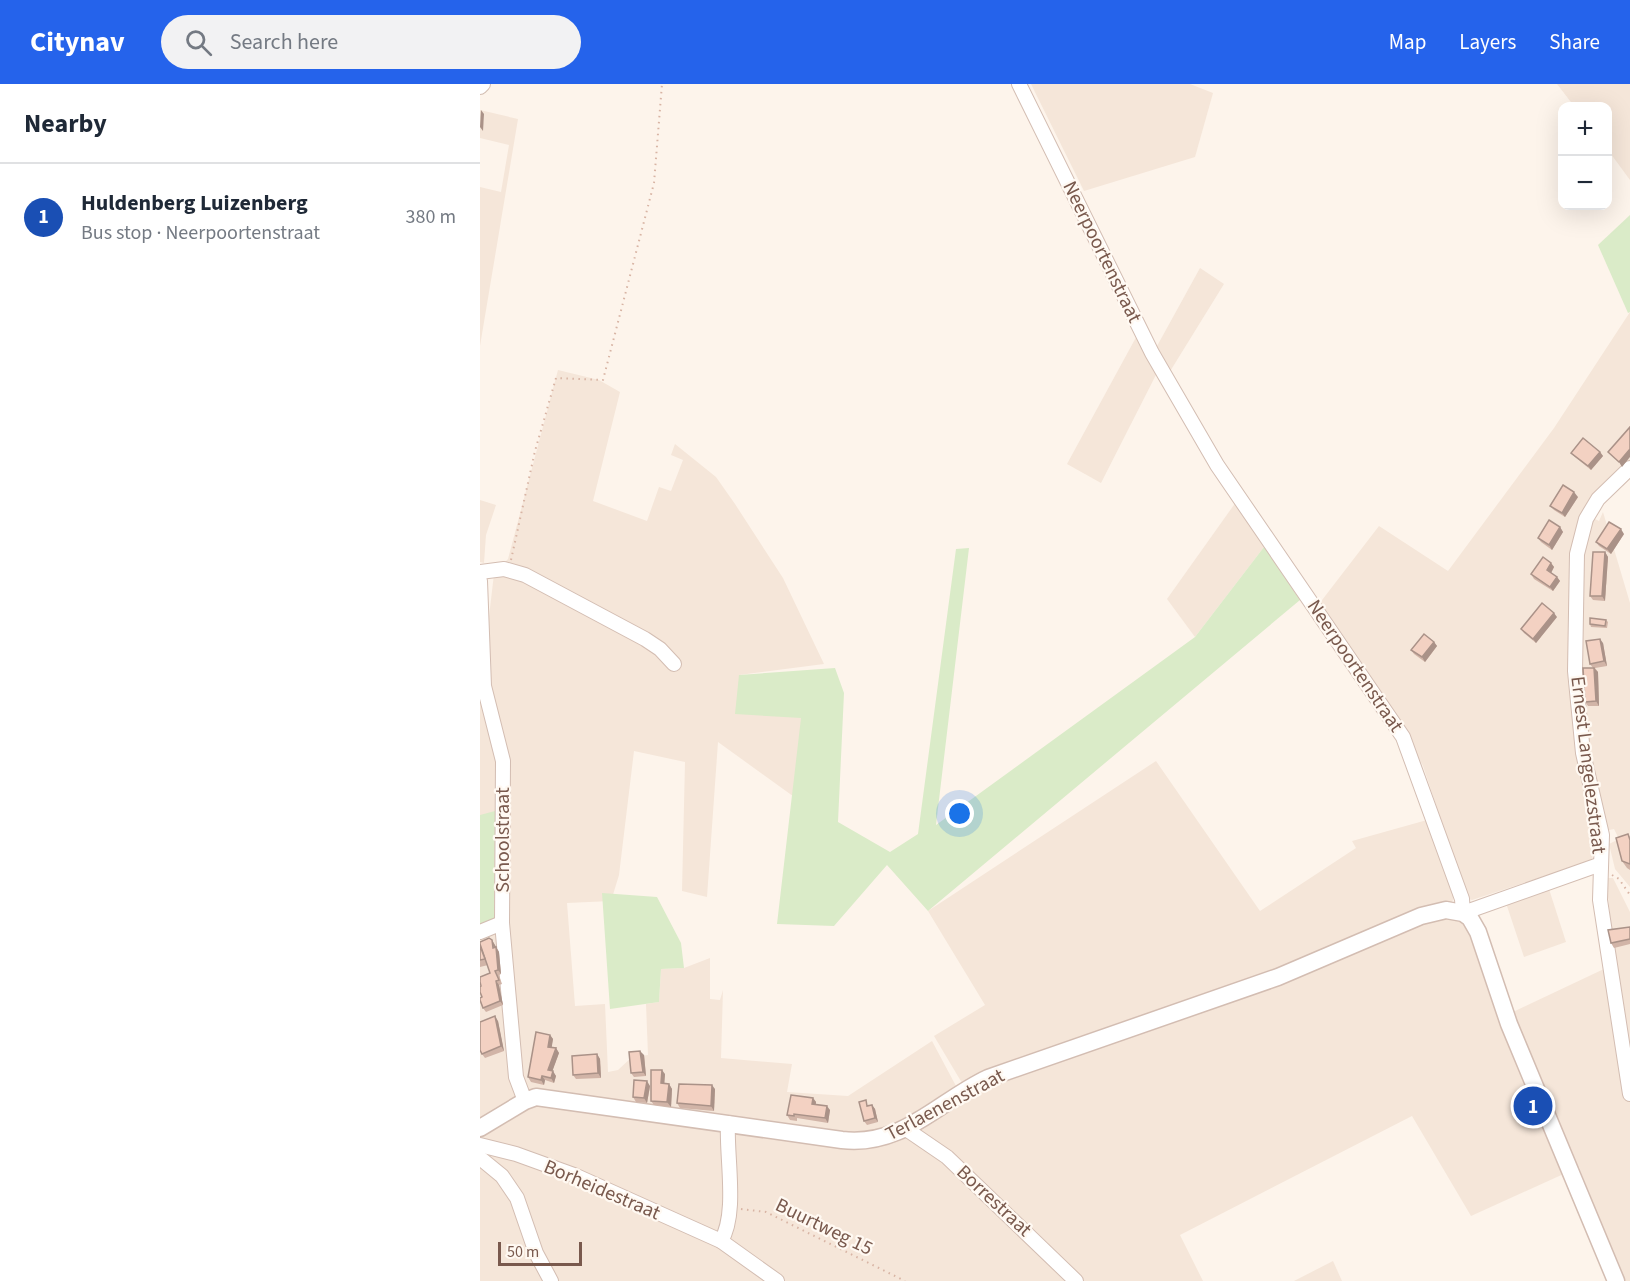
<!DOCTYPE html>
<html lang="en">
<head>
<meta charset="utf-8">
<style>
  :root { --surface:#fff; --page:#f2f2f3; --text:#1f2937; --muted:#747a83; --line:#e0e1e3; --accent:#2563eb }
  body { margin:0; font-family:"Source Sans 3",sans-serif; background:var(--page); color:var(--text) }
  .controls { position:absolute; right:18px; top:18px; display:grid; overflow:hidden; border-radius:12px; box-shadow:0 6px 24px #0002 }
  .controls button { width:54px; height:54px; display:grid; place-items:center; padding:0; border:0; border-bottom:2px solid var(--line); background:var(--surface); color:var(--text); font:30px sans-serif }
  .scale { position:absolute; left:18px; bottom:15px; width:84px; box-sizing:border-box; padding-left:6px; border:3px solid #79594d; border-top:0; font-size:16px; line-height:21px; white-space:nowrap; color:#79594d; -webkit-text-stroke:4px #fff9f2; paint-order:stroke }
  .you { position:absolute; left:480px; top:730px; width:21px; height:21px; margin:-15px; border:4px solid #fff; border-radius:50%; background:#1a73e8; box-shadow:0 0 0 9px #1a73e833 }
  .badge { display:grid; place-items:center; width:39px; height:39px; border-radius:50%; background:var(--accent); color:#fff; font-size:20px; font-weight:700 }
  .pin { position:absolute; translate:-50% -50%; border:3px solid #fff; box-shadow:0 2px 6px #0006 }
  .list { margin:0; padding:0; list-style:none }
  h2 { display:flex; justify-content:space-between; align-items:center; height:78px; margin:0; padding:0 24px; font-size:26px }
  h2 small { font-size:20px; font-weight:400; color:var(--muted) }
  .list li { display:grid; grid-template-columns:39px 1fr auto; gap:18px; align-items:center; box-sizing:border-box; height:108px; padding:0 24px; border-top:2px solid var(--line) }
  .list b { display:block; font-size:22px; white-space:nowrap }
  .list p { margin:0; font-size:20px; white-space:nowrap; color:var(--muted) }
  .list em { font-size:20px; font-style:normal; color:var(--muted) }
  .icon { flex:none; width:33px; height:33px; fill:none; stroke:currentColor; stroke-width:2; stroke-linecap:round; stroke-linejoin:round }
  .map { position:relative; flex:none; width:1150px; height:1197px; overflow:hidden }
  header { display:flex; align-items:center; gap:36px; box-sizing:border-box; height:84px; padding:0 30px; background:var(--accent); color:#fff }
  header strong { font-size:28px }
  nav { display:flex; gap:33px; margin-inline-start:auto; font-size:21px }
  .search { width:420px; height:54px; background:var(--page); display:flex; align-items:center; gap:15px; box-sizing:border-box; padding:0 21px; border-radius:33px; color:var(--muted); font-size:22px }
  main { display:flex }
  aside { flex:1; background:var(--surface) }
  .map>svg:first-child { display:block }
  .residential { fill:#f5e6d9 }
  .green { fill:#daebc8 }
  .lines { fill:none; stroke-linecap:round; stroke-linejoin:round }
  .minor-casing { stroke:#d3bdb2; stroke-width:16 }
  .tertiary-casing { stroke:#d3bdb2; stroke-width:19 }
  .path { stroke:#d8b4a4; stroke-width:2; stroke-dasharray:1.5 4.5; stroke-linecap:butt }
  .minor { stroke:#fff; stroke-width:14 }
  .tertiary { stroke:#fff; stroke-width:16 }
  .wall { fill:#d1b4a7 }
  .shaded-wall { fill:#aa9288 }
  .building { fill:#f3d1c2; stroke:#aa9288; stroke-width:1.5 }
  .labels { text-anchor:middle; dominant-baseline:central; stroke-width:4.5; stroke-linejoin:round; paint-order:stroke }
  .street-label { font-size:20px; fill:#79594d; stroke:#fff9f2 }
</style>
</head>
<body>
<header>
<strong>Citynav</strong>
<div class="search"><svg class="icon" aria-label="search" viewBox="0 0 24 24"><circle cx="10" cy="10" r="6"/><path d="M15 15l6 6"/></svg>Search here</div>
<nav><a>Map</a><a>Layers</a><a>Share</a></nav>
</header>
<main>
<aside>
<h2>Nearby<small></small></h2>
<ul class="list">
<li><span class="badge" style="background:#1a4fb4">1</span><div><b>Huldenberg Luizenberg</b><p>Bus stop · Neerpoortenstraat</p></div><em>380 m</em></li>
</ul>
</aside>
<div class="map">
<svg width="1150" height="1197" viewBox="0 0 1150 1197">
  <rect width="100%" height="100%" fill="#fdf4eb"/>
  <g class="residential">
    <path d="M551,0H710L733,9L715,73L604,107Z"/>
    <path d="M1077,0H1150V96L1128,66V22H1094Z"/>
    <path d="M0,26L38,35L0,262V103L21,108L29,61L0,54Z"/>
    <path d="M720,184L744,200L689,289L682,279L621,399L587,380L660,246L671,273Z"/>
    <path d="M1150,228V376L1116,407L1113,434L1119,437L1123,428L1150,519V803L1135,785L1129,760L1139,755L1134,745L1115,749L1116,769L1110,777L992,816L973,809V816L969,822L989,843L1033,928L1126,884L1135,937L1145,930L1132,850L1126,794H1133L1150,828V1197H1143L1099,1083L991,1132L932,1032L700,1151L723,1197H0V544L8,541L14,490L28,475L78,286L119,296L140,308L113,417L167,437L179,403L191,407L203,376L191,371L195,360L236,393L255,420L303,494L344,580L259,591L321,634L335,728L238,658L227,813L202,807L205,678L154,667L139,791L131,817L87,819L95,922L125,920L128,988L138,986L152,973L168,971L166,920L179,918L181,885L204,884L230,874V915L240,916L243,906L241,974L312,980L307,1008L368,1012L452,957L476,1002L436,1027L444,1044L507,988L482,999L454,952L505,921L448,827L676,677L780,827L876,764L872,757L947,736L978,787L943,682L924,646L839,520L899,442L968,487L1074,344Z"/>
    <path d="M0,416L16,421L6,451L4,479L0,478Z"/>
    <path d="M756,418L784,463L715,553L687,515Z"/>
    <path d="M1069,805L1086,858L1044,873L1026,819Z"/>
    <path d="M853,1177L862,1197H814Z"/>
  </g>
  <g class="green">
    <path d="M1150,131V228L1148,229L1118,161Z"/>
    <path d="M784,463L820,516L448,827L407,781L354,842L297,840L321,634L255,630L259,591L355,584L364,609L358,738L410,768L438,750L476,465L489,464L456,741L715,553Z"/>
    <path d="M15,727L14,835L0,840V731Z"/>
    <path d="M122,809L177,813L201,859L204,884L181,885L179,918L130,925Z"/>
  </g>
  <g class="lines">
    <g class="minor-casing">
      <g id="minor">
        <path d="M539,0L672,269L737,381L923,653L982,815L983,829L1121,780"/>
        <path d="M0,3L3,0"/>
        <path d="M1150,384L1118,415L1106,435L1097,470L1095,587L1103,669L1122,751L1120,816L1150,1010"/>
        <path d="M0,488L24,485L45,491L165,555L180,565L194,580"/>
        <path d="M0,497L4,602L23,677L22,839L36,993L45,1017"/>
        <path d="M0,848L22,839"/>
        <path d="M426,1045L467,1073L596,1197"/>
        <path d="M0,1061L36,1070L94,1091L241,1157L297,1197"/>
        <path d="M0,1074L22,1092L37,1114L56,1169L71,1197"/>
        <path d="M241,1157C258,1129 246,1073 248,1039"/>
      </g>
    </g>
    <g class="tertiary-casing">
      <path id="tertiary" d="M0,1044L45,1017L56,1013L362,1056C423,1063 457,1018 508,994L798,893L941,832L966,826L983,829L990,834L998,848L1029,940L1136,1197"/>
    </g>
    <g class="path">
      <path d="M31,476L55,367L76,294L123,296L174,99L182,0"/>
      <path d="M1132,791L1139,795L1150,811"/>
      <path d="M261,1125L286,1128L425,1197"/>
    </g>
    <use href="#minor" class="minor"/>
    <use href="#tertiary" class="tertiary"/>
  </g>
  <g class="wall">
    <path d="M1120,368L1123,372L1111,386L1095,373L1091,369Z"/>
    <path d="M1098,413L1085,433L1074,426L1070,422Z"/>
    <path d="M1080,443L1083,448L1072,466L1061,458L1058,454Z"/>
    <path d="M1144,450L1131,470L1119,462L1116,458Z"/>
    <path d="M1125,468L1128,473L1125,517L1113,516L1110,512Z"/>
    <path d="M1071,479L1074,483L1071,489L1077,493L1080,497L1073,507L1054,495L1051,490Z"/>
    <path d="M1077,533L1056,559L1044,549L1041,545Z"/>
    <path d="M1126,536L1128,538L1127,544L1111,543L1110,540Z"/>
    <path d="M954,558L957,562L945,578L934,570L931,566Z"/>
    <path d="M1123,559L1127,582L1115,584L1118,588L1119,622H1108L1105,618L1113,584L1110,580Z"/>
    <path d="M1148,750L1150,753V786L1147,784L1142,777Z"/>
    <path d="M1150,843V860L1134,864L1131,859Z"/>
    <path d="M12,856L19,868L21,890L19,891L22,900L19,901L23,921L6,928L3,924L1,902L10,889L8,881L0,883V858Z"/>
    <path d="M18,937L24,967L5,974L2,970Z"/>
    <path d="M70,951L73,955L71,964H76L79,969L72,987L76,992L74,999L65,996L64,1001L51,998L48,993Z"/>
    <path d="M117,970L120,975L121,994L96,995L93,991Z"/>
    <path d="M164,971L166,992L154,993L151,989Z"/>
    <path d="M185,990L184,1000H189L192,1005L191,1023L174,1021L171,1017Z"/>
    <path d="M170,1002L167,1019L156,1018L153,1013Z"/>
    <path d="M235,1005L234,1027L200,1024L197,1019Z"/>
    <path d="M333,1014L336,1018V1021L350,1026L348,1039L317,1034V1037L310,1036L307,1031Z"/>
    <path d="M389,1020V1022L392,1021L395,1025L398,1038L387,1041L384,1037Z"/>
  </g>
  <g class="shaded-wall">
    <path d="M1,26L4,30L3,47L0,43Z"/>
    <path d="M1150,365V373L1142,383L1139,378Z"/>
    <path d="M1120,368L1123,372L1111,386L1108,382Z"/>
    <path d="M1094,408L1098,413L1085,433L1082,429Z"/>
    <path d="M1080,443L1083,448L1072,466L1069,461Z"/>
    <path d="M1141,445L1144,450L1131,470L1127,465Z"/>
    <path d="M1125,468L1128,473L1125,517L1122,512Z"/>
    <path d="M1071,479L1074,483L1070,491L1067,486Z"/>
    <path d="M1077,493L1080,497L1073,507L1070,503Z"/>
    <path d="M1074,529L1077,533L1056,559L1053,555Z"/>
    <path d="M1120,555L1123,559L1127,582L1124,577Z"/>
    <path d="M954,558L957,562L945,578L942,573Z"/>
    <path d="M1114,584L1118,588L1119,622L1116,617Z"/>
    <path d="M12,856L19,868L21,890L18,886Z"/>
    <path d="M16,897L19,901L23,921L20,917Z"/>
    <path d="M15,932L18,937L24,967L21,962Z"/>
    <path d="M70,951L73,955L71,968L68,963Z"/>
    <path d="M76,964L79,969L71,991L68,986Z"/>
    <path d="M160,967L164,971L166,992L163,988Z"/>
    <path d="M117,970L120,975L121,994L118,989Z"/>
    <path d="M182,986L185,990L184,1004L181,999Z"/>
    <path d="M73,987L76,992L74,999L71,994Z"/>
    <path d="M62,992L65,996L64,1001L61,996Z"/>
    <path d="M167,997L170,1002L167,1019L164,1014Z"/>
    <path d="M189,1000L192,1005L191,1023L187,1018Z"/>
    <path d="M232,1001L235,1005L234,1027L231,1022Z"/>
    <path d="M333,1014L336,1018L335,1025L332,1020Z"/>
    <path d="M392,1021L395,1025L398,1038L395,1034Z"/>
    <path d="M347,1022L350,1026L348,1039L345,1034Z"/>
  </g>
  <g class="building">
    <path d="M1150,343V365L1139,378L1128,368Z"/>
    <path d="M1103,354L1120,368L1108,382L1091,369Z"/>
    <path d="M1083,401L1094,408L1082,429L1070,422Z"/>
    <path d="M1069,436L1080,443L1069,461L1058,454Z"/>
    <path d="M1129,438L1141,445L1127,465L1116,458Z"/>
    <path d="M1113,468H1125L1122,512H1110Z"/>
    <path d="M1063,473L1071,479L1067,486L1077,493L1070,503L1051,490Z"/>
    <path d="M1062,519L1074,529L1053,555L1041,545Z"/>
    <path d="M1110,534L1126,536L1125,542L1110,540Z"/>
    <path d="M944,550L954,558L942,573L931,566Z"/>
    <path d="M1120,555L1124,577L1110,580L1106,557Z"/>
    <path d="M1103,584H1114L1116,617L1105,618Z"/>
    <path d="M1148,750L1150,756V780L1142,777L1136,754Z"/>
    <path d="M1150,843V855L1131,859L1128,846Z"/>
    <path d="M9,854L12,856L13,864L16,863L18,886L15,887L19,896L16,897L20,917L3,924L0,916V914L2,913L0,908V903L1,902L0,898V893L10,889L0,860V858Z"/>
    <path d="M0,862L5,875L0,876Z"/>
    <path d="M15,932L21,962L2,970L0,966V938Z"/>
    <path d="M56,948L70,951L68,963L76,964L68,986L73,987L71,994L62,992L61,996L48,993Z"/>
    <path d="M160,967L163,988L151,989L149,968Z"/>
    <path d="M117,970L118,989L93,991L92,972Z"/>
    <path d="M171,986H182L181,999L189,1000L187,1018L171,1017Z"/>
    <path d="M154,996L167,997L164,1014L153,1013Z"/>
    <path d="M199,1000L232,1001L231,1022L197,1019Z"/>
    <path d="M311,1011L333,1014L332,1020L347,1022L345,1034L314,1030V1032L307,1031Z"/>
    <path d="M386,1016L387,1022L392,1021L395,1034L384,1037L379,1018Z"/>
  </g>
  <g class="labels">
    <g class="street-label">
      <text transform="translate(622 168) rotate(64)">Neerpoortenstraat</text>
      <text transform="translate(875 582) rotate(56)">Neerpoortenstraat</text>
      <text transform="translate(1108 681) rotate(83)">Ernest Langelezstraat</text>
      <text transform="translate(23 756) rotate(-90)">Schoolstraat</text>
      <text transform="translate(465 1021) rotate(-28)">Terlaenenstraat</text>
      <text transform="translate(122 1106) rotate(23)">Borheidestraat</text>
      <text transform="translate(514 1117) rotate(43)">Borrestraat</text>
      <text transform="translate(344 1143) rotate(26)">Buurtweg 15</text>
    </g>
  </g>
</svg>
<div class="controls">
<button>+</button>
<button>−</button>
</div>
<div class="scale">50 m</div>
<div class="you"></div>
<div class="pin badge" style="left:1053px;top:1022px;background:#1a4fb4">1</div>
</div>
</main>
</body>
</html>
